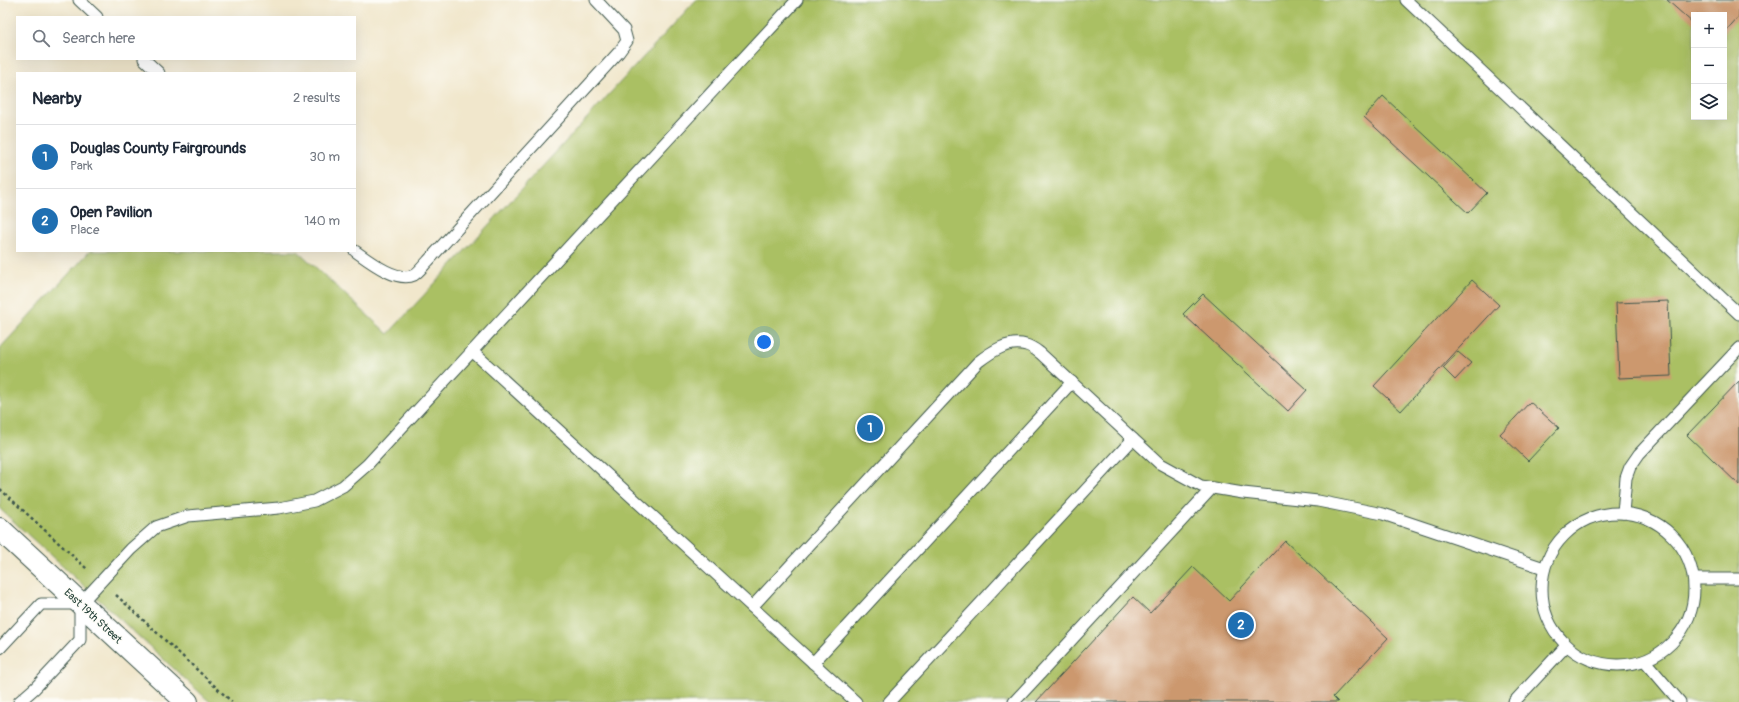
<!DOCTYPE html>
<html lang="en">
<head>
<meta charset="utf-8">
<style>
  :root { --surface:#fff; --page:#f2f2f3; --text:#1f2937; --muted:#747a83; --line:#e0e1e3; --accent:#1f6fb2 }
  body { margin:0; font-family:Pangolin,sans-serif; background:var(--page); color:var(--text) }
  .controls { position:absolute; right:12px; top:12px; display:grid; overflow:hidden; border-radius:0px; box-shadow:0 4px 16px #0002 }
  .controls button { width:36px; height:36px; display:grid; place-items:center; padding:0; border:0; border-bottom:1px solid var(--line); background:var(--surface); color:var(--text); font:20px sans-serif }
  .you { position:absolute; left:764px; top:342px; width:14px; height:14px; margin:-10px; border:3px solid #fff; border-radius:50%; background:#1a73e8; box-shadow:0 0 0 6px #1a73e833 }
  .badge { display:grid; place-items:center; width:26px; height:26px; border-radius:50%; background:var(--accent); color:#fff; font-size:13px; font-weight:700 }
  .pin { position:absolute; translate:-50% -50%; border:2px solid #fff; box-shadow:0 1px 4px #0006 }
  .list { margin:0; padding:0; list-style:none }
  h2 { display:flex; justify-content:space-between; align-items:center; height:52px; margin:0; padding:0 16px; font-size:17px }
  h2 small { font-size:13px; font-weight:400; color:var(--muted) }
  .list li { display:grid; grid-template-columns:26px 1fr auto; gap:12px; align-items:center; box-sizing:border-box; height:64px; padding:0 16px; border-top:1px solid var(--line) }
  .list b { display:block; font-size:15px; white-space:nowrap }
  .list p { margin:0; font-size:13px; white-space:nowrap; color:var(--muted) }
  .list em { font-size:13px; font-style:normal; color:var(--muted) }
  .icon { flex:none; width:22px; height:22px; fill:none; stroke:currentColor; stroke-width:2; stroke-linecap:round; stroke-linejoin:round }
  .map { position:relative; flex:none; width:1739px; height:702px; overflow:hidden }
  .search { position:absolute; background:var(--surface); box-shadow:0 4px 16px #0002; left:16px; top:16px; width:340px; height:44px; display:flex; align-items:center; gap:10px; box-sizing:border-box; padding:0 14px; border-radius:0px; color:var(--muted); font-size:15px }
  .panel { position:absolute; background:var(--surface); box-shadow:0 4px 16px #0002; left:16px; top:72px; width:340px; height:180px; border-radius:0px }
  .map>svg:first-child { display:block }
  .green { fill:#aac064; stroke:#647e4c; fill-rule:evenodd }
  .building { fill:#cc986e }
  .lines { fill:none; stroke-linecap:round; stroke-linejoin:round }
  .service-casing { stroke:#3e564b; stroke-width:13 }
  .tertiary-casing { stroke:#3e564b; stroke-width:24 }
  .path { stroke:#3e564b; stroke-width:2.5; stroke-dasharray:3 3; stroke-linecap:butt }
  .service { stroke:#fff; stroke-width:11 }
  .tertiary { stroke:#fff; stroke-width:22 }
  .labels { text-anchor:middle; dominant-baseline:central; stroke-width:3; stroke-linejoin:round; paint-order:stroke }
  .street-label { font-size:11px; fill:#1f3d34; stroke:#fdfcf7 }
</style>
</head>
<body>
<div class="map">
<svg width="1739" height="702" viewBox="0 0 1739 702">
  <rect width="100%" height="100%" fill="#fdfcf7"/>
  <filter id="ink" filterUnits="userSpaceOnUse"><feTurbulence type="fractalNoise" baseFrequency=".025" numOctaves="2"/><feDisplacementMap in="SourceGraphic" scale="8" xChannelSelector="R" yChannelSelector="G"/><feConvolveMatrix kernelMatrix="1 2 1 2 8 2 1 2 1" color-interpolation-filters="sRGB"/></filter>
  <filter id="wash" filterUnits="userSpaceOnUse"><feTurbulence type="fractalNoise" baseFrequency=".012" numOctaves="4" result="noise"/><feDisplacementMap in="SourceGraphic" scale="16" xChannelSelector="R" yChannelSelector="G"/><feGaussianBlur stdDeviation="0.9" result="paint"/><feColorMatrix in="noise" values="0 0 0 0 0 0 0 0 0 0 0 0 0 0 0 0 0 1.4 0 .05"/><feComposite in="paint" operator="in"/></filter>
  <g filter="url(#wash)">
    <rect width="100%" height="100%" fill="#f1e7cc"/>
    <path class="green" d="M696,0H1739V702H210L0,509V348L90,251H298L388,334ZM1694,15H1724V117H1694Z"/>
    <g id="blocks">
      <g class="building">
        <path d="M1667,0H1739V16L1724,33V15H1694V24Z"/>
        <path d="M1383,96L1487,193L1468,213L1364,117Z"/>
        <path d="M1472,280L1499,305L1401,411L1374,386Z"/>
        <path d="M1203,294L1307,390L1288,411L1183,314Z"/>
        <path d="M1668,301L1671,376L1619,378L1616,303Z"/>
        <path d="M1458,352L1471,363L1455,380L1443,368Z"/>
        <path d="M1739,381V485L1687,435Z"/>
        <path d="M1530,402L1559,428L1528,461L1500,434Z"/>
        <path d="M1285,541L1388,638L1333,697L1338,702H1036L1133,597L1150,613L1193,567L1229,601Z"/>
      </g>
    </g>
  </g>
  <g filter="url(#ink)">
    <use href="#blocks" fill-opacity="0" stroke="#3e564b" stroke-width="1"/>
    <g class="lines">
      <g class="service-casing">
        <g id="service">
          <path d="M79,0L97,17"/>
          <path d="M1406,0L1739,314"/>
          <path d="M144,59L159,73"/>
          <path d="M355,251C369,261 397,283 414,275C419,272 424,265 428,261L619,52L627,41L624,30L596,0"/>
          <path d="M472,351L856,702"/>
          <path d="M1623,513L1626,478L1630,467L1639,454L1739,348"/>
          <circle cx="1618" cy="589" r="76"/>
          <path d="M1694,579H1739"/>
          <path d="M752,607L978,362C991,352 1008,340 1026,345C1031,346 1036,350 1040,353L1159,463L1201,486L1243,493L1318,501L1383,514L1544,568"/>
          <path d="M0,648L41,604H80"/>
          <path d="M1645,661L1680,702"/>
          <path d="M813,663L1072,382"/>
          <path d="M19,702L35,688L80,640V604L131,549L156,527L188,516L279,508L314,501L343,486L367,465L797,0"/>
          <path d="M889,702L1133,439"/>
          <path d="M1014,702L1212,488"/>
          <path d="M1514,702L1566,646"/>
        </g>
      </g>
      <g class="tertiary-casing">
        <path id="tertiary" d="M0,529L187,702"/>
      </g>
      <g class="path">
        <path d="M0,489L87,569"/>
        <path d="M116,595L232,702"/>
      </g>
      <use href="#service" class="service"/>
      <use href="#tertiary" class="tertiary"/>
    </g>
  </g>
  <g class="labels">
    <g class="street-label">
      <text transform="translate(93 616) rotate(43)">East 19th Street</text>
    </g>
  </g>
</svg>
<div class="controls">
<button>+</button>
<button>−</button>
<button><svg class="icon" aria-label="layers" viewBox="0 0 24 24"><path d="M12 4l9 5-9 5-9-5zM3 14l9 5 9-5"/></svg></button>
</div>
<div class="you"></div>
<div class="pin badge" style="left:870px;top:428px">1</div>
<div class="pin badge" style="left:1241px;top:625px">2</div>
<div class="search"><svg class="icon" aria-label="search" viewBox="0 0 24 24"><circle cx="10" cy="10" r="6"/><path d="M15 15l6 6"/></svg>Search here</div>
<section class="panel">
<h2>Nearby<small>2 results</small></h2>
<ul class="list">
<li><span class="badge">1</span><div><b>Douglas County Fairgrounds</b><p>Park</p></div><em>30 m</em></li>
<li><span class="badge">2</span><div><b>Open Pavilion</b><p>Place</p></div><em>140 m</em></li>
</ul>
</section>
</div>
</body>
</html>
